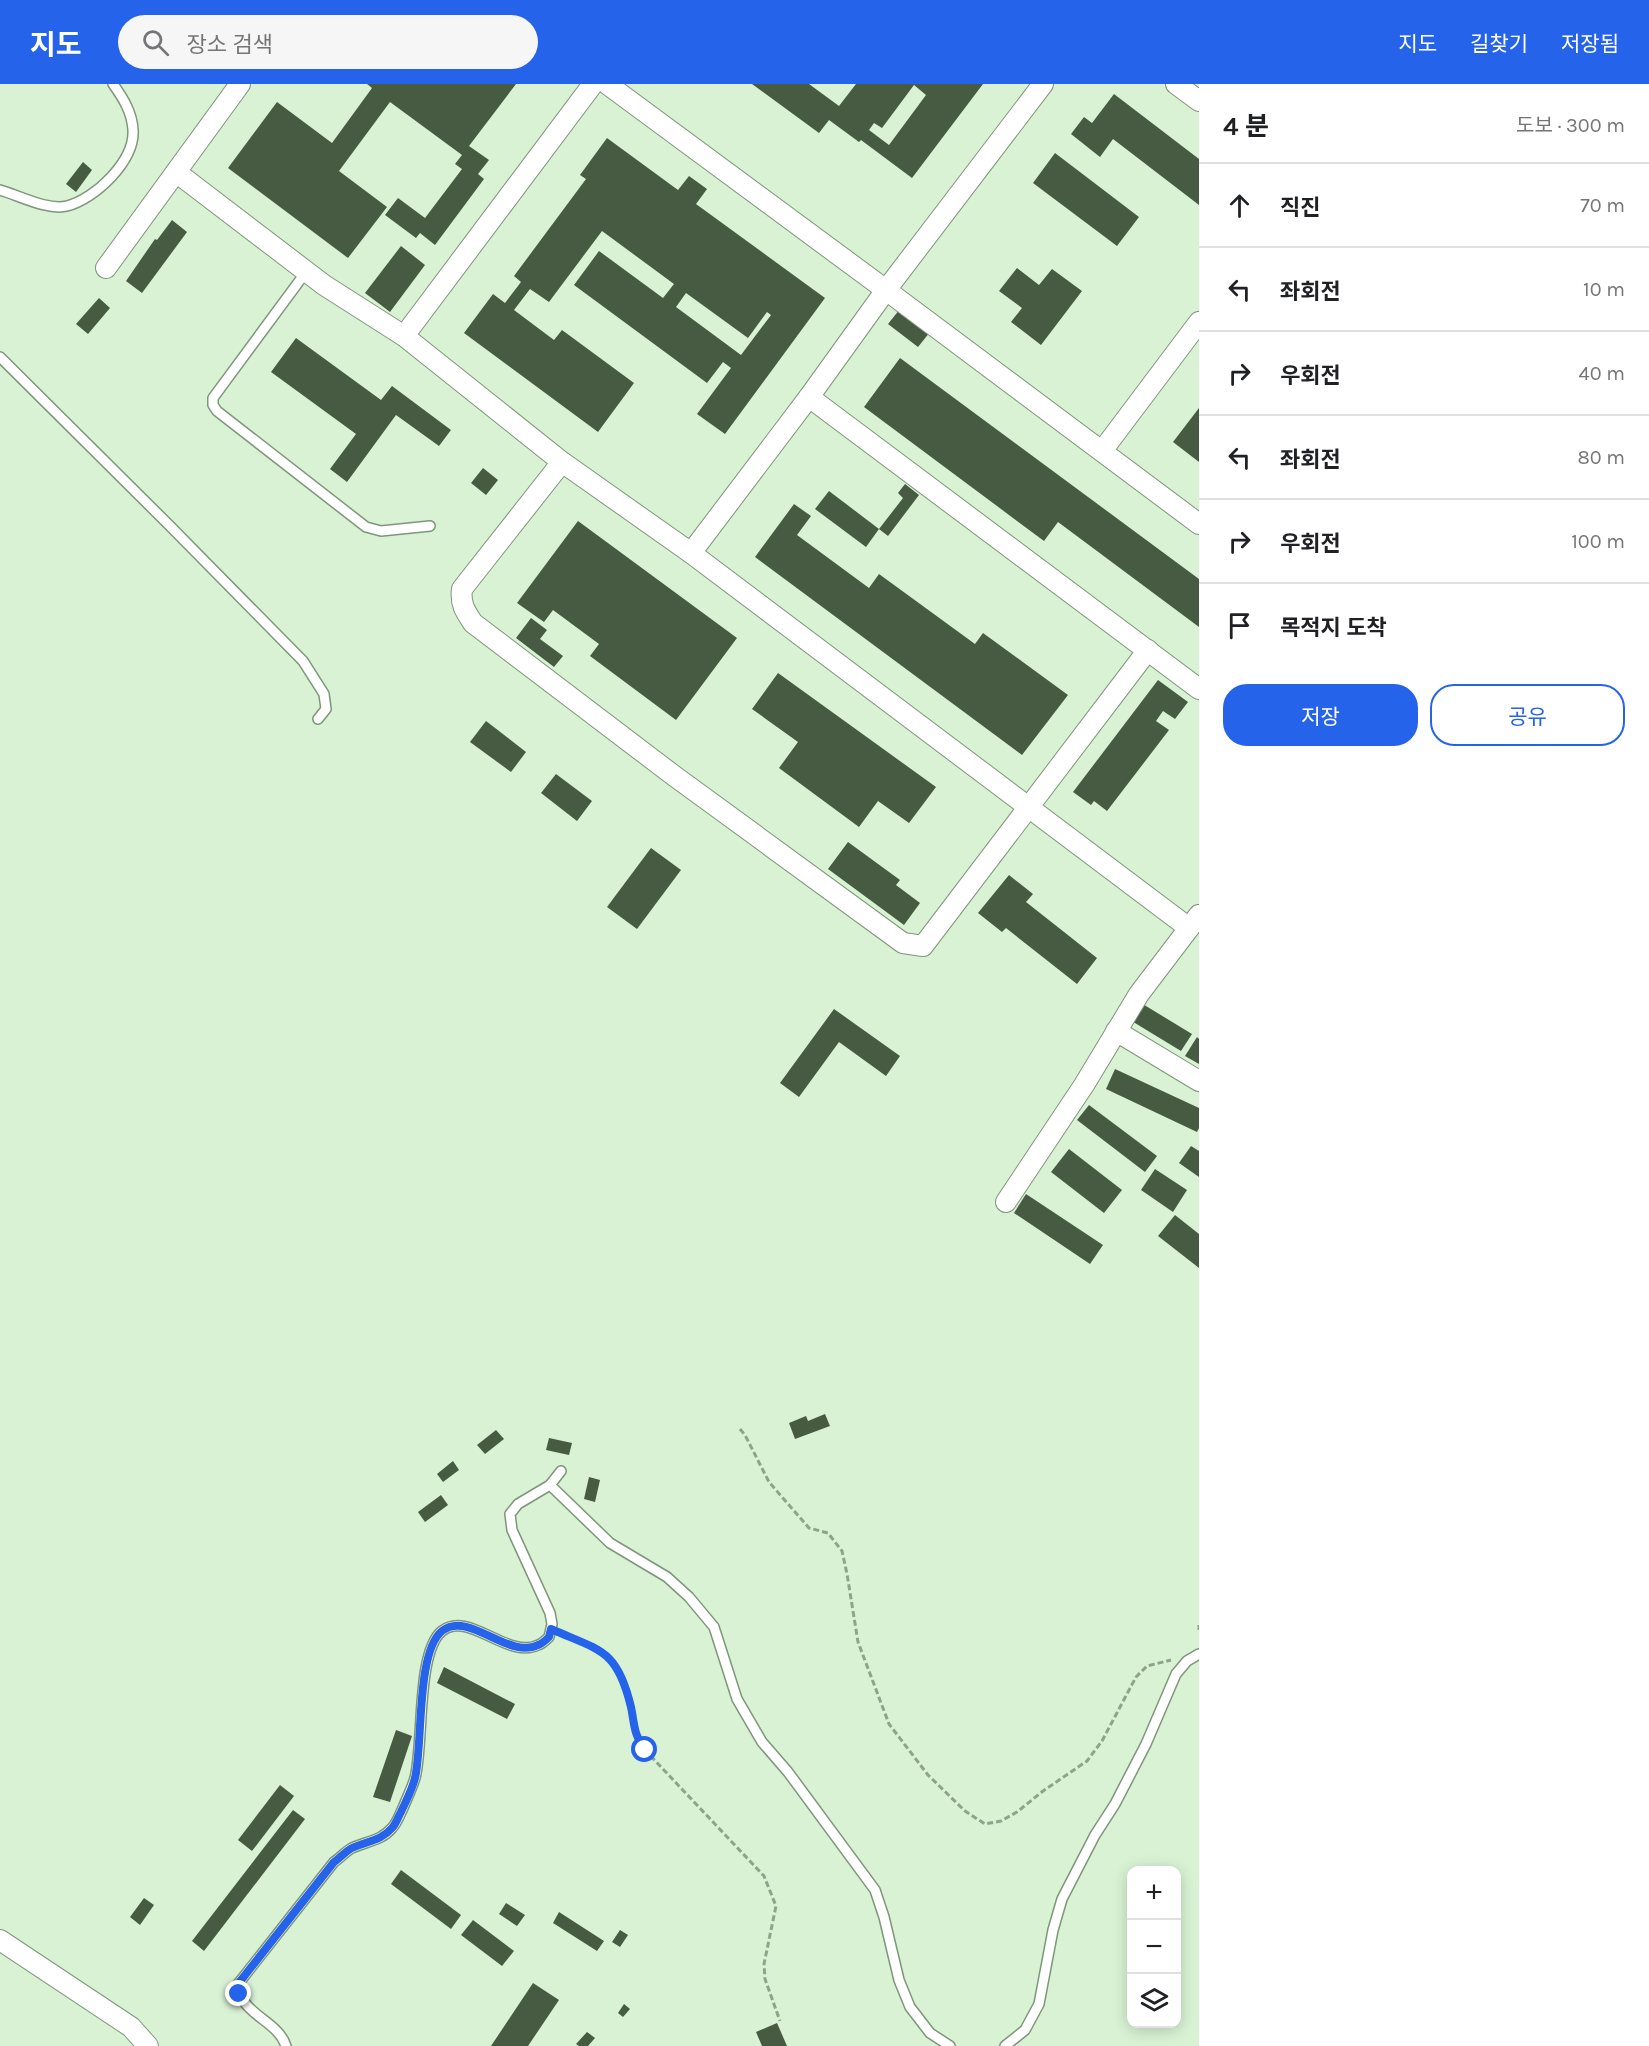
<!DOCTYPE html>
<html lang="ko">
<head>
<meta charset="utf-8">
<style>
  :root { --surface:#fff; --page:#f6f6f6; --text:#202124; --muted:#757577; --line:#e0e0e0; --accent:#2563eb }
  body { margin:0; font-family:Karla,"Noto Sans KR",sans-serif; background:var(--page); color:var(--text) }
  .controls { position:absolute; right:18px; bottom:18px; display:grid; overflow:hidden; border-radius:12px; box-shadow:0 3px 15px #0003 }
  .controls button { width:54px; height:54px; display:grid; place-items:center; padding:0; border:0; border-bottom:2px solid var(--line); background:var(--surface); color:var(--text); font:30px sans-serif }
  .stop { position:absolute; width:18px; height:18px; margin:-14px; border:4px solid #2563eb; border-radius:50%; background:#fff }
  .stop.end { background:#2563eb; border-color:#fff; box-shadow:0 2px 6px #0008 }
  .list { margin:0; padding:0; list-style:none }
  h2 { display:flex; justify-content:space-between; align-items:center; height:78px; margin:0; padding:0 24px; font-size:26px }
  h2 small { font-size:20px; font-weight:400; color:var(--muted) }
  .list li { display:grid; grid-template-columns:39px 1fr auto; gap:18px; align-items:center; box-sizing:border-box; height:84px; padding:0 24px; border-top:2px solid var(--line) }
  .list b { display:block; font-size:22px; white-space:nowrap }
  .list em { font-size:20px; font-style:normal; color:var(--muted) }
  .actions { display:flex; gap:12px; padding:18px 24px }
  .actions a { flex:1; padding:14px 0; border:2px solid var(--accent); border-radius:24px; text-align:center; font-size:21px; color:var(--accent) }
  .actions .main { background:var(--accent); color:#fff }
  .icon { flex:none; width:33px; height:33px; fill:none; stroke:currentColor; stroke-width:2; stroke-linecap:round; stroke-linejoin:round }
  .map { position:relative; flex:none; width:1199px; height:1962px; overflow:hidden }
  header { display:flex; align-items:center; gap:36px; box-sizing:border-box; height:84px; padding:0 30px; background:var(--accent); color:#fff }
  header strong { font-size:28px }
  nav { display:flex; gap:33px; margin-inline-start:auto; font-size:21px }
  .search { width:420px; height:54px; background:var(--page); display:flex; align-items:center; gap:15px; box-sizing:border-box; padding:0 21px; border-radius:33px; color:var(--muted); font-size:22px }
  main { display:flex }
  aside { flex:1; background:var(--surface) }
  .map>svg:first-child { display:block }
  .building { fill:#465b42; fill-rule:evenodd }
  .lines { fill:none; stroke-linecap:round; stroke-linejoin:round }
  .lane-casing { stroke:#7e967a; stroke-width:12 }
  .street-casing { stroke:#7e967a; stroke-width:22 }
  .path { stroke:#8fa28c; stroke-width:3; stroke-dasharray:6 3; stroke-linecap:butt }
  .lane { stroke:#fff; stroke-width:9 }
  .street { stroke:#fff; stroke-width:20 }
  .route { stroke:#2563eb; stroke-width:8 }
</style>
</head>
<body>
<header>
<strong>지도</strong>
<div class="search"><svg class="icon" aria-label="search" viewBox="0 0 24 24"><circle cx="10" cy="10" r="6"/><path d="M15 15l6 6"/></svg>장소 검색</div>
<nav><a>지도</a><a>길찾기</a><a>저장됨</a></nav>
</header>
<main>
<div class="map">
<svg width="1199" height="1962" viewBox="0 0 1199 1962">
  <rect width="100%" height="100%" fill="#d9f2d4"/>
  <g class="building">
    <path d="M367,0H516L469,62L489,76L478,90L484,95L435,161L420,149L416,154L385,131L398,114L425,134L462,85L455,80L462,71L390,18L339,87L387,123L348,174L228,84L277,18L332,59L372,4Z"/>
    <path d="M752,0H809L839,22L856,0H983L912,94L861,56L859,58L829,36L819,49ZM914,1L926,11L889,61L869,46L874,39L882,44Z"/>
    <path d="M1114,10L1199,75V121L1113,55L1100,73L1071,50L1084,33L1092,39Z"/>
    <path d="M607,54L678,106L689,92L707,105L696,120L825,214L725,350L697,330L731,284L723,278L707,299L574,201L599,167L663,214L674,200L602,147L549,218L530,205L514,226L554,256L562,246L634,299L598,348L464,249L493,210L505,219L521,198L514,192L586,95L580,91ZM686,209L748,254L767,228L771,231L741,271L676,223Z"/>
    <path d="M1055,69L1139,133L1117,162L1033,99Z"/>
    <path d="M83,78L92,86L76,108L66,100Z"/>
    <path d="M172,136L187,148L142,209L126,197L155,155L157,156Z"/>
    <path d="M401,162L425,181L390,228L365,209Z"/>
    <path d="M1017,184L1039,201L1052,185L1082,207L1041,261L1011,238L1022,224L999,207Z"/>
    <path d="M99,214L110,224L88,250L76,240Z"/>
    <path d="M900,225L930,248L918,263L888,240Z"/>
    <path d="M296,254L381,316L392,302L451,346L439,362L396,331L347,398L330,385L356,350L271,288Z"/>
    <path d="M900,274L1199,495V543L1058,438L1044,457L864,323Z"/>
    <path d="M1199,324V378L1173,358Z"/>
    <path d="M483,384L498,396L486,411L471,399Z"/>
    <path d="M905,400L919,411L888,452L879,445L903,414L898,409Z"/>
    <path d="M829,407L879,445L866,463L815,425Z"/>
    <path d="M794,420L811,432L797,451L869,504L879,490L975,560L983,549L1068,611L1022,671L755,473Z"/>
    <path d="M578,437L737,554L676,636L590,572L599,560L553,526L544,538L517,519Z"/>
    <path d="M531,534L547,546L540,555L563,572L554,583L516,554Z"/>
    <path d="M778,589L936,703L909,739L878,717L859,743L779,684L798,658L752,625Z"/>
    <path d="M1158,596L1188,618L1175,635L1163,627L1156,637L1169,646L1107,727L1094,717L1091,721L1073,708Z"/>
    <path d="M486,637L526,668L511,688L470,658Z"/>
    <path d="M556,690L592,717L577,737L541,709Z"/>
    <path d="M848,758L900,796L896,801L920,819L904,841L828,785Z"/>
    <path d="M651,764L681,786L637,845L607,823Z"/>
    <path d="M1009,791L1033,810L1026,818L1097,874L1077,900L1006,844L1002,848L978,829Z"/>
    <path d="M1141,919L1192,950L1181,967L1130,936Z"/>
    <path d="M834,925L900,972L886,992L839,958L799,1013L780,999Z"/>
    <path d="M1197,953L1199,955V980L1185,972Z"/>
    <path d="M1115,985L1199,1024V1044L1197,1048L1106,1005Z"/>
    <path d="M1089,1021L1157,1072L1145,1088L1077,1036Z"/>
    <path d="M1191,1062L1199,1067V1093L1179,1079Z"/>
    <path d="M1069,1065L1122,1106L1104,1129L1051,1088Z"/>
    <path d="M1155,1085L1187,1106L1173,1128L1141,1106Z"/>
    <path d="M1026,1110L1103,1161L1090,1180L1014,1129Z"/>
    <path d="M1175,1131L1199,1150V1184L1158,1152Z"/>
    <path d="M825,1330L830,1342L795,1355L789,1339L806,1332L808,1337Z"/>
    <path d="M496,1346L504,1355L485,1370L477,1361Z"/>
    <path d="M549,1354L572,1359L569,1371L546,1366Z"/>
    <path d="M453,1377L459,1386L443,1398L437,1390Z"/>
    <path d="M589,1393L600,1396L595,1418L584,1415Z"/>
    <path d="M441,1411L448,1421L425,1438L418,1428Z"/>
    <path d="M444,1583L515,1620L507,1635L437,1599Z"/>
    <path d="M396,1646L412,1652L390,1718L373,1713Z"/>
    <path d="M280,1701L294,1712L252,1767L238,1756Z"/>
    <path d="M293,1726L305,1735L204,1867L192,1857Z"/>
    <path d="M401,1786L461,1831L451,1845L391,1800Z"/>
    <path d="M144,1814L154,1821L140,1841L130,1833Z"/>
    <path d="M506,1819L525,1831L517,1842L499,1830Z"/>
    <path d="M559,1828L604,1857L597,1867L553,1839Z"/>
    <path d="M473,1836L514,1867L502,1882L461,1851Z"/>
    <path d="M620,1846L628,1851L620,1863L612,1858Z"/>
    <path d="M533,1899L559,1916L528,1962H491Z"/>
    <path d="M624,1920L630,1925L623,1933L618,1929Z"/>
    <path d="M777,1939L787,1962H762L756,1948Z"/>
    <path d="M587,1948L595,1954L588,1962H579L576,1960Z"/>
  </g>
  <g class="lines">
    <g class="lane-casing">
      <g id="lane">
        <path d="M0,106C18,111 48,127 67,122C95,115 135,77 133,46C132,28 123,14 113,0"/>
        <path d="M306,188L213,314V321L217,327L366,443L381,447L430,442"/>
        <path d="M0,273L169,441L303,577L324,610L326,625L318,635"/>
        <path d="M550,1401L610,1459L667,1493L689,1513L714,1543L737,1615L762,1658L788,1688L875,1806L884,1833L899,1896L910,1923L930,1949L950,1962"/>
        <path d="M286,1962C278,1936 240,1931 238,1900L334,1778C340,1774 346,1767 352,1764C367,1757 381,1757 392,1744C397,1739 400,1730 403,1724C407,1714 412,1704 415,1694C424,1661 416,1568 442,1547C469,1526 508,1576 538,1561C542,1560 546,1556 549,1553L552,1540L550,1529L512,1446L510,1430L518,1420L550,1401L561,1387"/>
        <path d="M1005,1962L1025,1946L1039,1920L1053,1846L1062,1815L1095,1751L1115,1720L1146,1660L1176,1590L1187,1577L1199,1570"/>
      </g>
    </g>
    <g class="street-casing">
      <g id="street">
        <path d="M607,0L886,206L1199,440"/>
        <path d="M1176,0L1199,17"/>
        <path d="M176,88L324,201L404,252L562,378L691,469L809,313L886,206L1043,0"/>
        <path d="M106,184L240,0"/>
        <path d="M404,252L593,0"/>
        <path d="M809,313L1199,605"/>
        <path d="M1102,367L1199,238"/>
        <path d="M562,378L462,505C460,520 465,527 473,539L673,691L903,859L923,862L1148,566"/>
        <path d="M691,469L1189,844"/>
        <path d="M1116,947L1199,997"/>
        <path d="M1006,1118L1084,1001L1139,910L1199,831"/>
        <path d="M0,1856L131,1943L148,1962"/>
      </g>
    </g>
    <g class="path">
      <path d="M740,1345L745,1351L769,1398L809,1444L828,1449L842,1467L847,1490L858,1558L889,1640L928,1691L965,1727L985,1740L1001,1737L1017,1728L1043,1707L1087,1677L1102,1657L1136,1593L1147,1582L1171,1576"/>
      <path d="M1199,1541V1546"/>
      <path d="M562,1551L605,1569L614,1579L622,1592L627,1607L635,1651L645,1666L764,1792L776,1822L764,1880L765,1895L780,1937"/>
    </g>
    <use href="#lane" class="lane"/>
    <use href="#street" class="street"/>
  </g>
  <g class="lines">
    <path class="route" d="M239,1910L238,1900L334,1778C340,1774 346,1767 352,1764C367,1757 381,1757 392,1744C396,1740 398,1733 401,1728C406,1717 412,1706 415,1694C423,1661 416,1568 442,1547C469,1526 508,1576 538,1561C542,1560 546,1556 549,1553L551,1545C601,1567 617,1565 631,1623C635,1643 633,1648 645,1666"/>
  </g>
</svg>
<div class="controls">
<button>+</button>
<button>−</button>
<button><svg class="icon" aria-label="layers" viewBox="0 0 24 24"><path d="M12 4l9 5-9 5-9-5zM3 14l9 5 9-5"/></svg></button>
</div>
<div class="stop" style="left:645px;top:1666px"></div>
<div class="stop end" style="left:239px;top:1910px"></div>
</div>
<aside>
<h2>4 분<small>도보 · 300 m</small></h2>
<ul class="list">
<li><svg class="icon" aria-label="ahead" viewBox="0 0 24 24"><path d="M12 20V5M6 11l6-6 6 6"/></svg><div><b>직진</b></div><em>70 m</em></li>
<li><svg class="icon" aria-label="left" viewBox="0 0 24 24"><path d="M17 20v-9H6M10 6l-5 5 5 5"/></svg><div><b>좌회전</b></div><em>10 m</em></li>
<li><svg class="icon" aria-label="right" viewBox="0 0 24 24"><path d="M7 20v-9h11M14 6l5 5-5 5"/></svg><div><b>우회전</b></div><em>40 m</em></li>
<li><svg class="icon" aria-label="left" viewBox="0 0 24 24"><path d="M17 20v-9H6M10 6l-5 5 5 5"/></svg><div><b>좌회전</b></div><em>80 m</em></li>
<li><svg class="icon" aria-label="right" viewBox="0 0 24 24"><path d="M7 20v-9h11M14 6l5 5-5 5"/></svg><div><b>우회전</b></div><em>100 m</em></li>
<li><svg class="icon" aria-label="arrive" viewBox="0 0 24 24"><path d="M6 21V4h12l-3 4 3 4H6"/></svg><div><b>목적지 도착</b></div></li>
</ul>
<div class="actions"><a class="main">저장</a><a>공유</a></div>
</aside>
</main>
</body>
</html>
